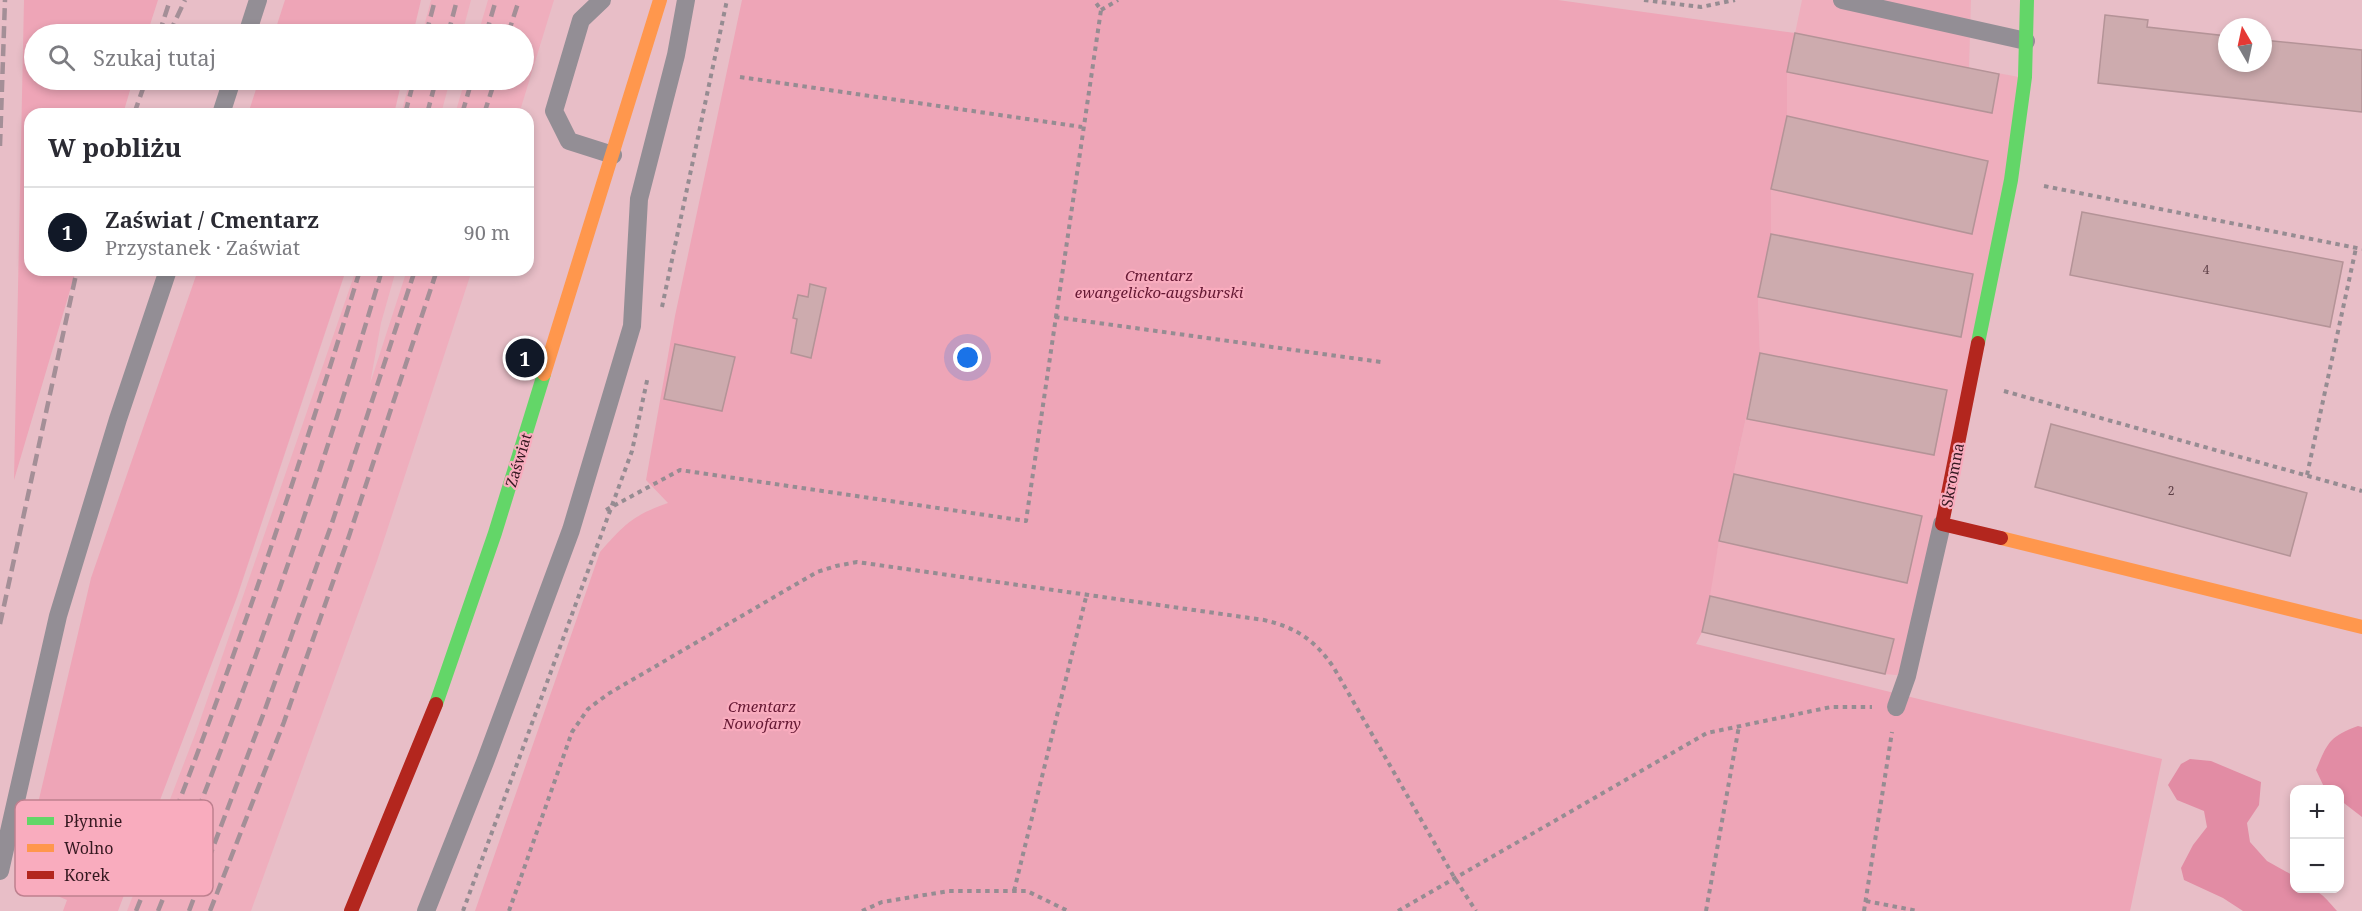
<!DOCTYPE html>
<html lang="pl">
<head>
<meta charset="utf-8">
<style>
  :root { --surface:#fff; --page:#f2f2f3; --text:#2b2b33; --muted:#7c7c81; --line:#e1e1e2; --accent:#111827 }
  body { margin:0; font-family:"Noto Serif",serif; background:var(--page); color:var(--text) }
  .controls { position:absolute; right:18px; bottom:18px; display:grid; overflow:hidden; border-radius:12px; box-shadow:0 3px 9px #0003 }
  .controls button { width:54px; height:54px; display:grid; place-items:center; padding:0; border:0; border-bottom:2px solid var(--line); background:var(--surface); color:var(--text); font:30px sans-serif }
  .compass { position:absolute; left:2218px; top:18px; width:54px; height:54px; border-radius:50%; background:var(--surface); box-shadow:0 3px 9px #0003; rotate:351deg }
  .you { position:absolute; left:968px; top:358px; width:21px; height:21px; margin:-15px; border:4px solid #fff; border-radius:50%; background:#1a73e8; box-shadow:0 0 0 9px #1a73e833 }
  .badge { display:grid; place-items:center; width:39px; height:39px; border-radius:50%; background:var(--accent); color:#fff; font-size:20px; font-weight:700 }
  .pin { position:absolute; translate:-50% -50%; border:3px solid #fff; box-shadow:0 2px 6px #0006 }
  .list { margin:0; padding:0; list-style:none }
  h2 { display:flex; justify-content:space-between; align-items:center; height:78px; margin:0; padding:0 24px; font-size:26px }
  h2 small { font-size:20px; font-weight:400; color:var(--muted) }
  .list li { display:grid; grid-template-columns:39px 1fr auto; gap:18px; align-items:center; box-sizing:border-box; height:90px; padding:0 24px; border-top:2px solid var(--line) }
  .list b { display:block; font-size:22px; white-space:nowrap }
  .list p { margin:0; font-size:20px; white-space:nowrap; color:var(--muted) }
  .list em { font-size:20px; font-style:normal; color:var(--muted) }
  .icon { flex:none; width:33px; height:33px; fill:none; stroke:currentColor; stroke-width:2; stroke-linecap:round; stroke-linejoin:round }
  .map { position:relative; flex:none; width:2362px; height:911px; overflow:hidden }
  .search { position:absolute; background:var(--surface); box-shadow:0 3px 9px #0003; left:24px; top:24px; width:510px; height:66px; display:flex; align-items:center; gap:15px; box-sizing:border-box; padding:0 21px; border-radius:33px; color:var(--muted); font-size:22px }
  .panel { position:absolute; background:var(--surface); box-shadow:0 3px 9px #0003; left:24px; top:108px; width:510px; height:168px; border-radius:18px }
  .map>svg:first-child { display:block }
  .built { fill:#efaebd }
  .green { fill:#eea5b7 }
  .forest { fill:#e28ca4 }
  .building { fill:#cdabae; stroke:#b49397; stroke-width:1.5 }
  .lines { fill:none; stroke-linecap:round; stroke-linejoin:round }
  .path { stroke:#968c92; stroke-width:4; stroke-dasharray:4.5 4.5; stroke-linecap:butt }
  .lane { stroke:#938e95; stroke-width:18 }
  .fast { stroke:#63d668; stroke-width:14 }
  .slow { stroke:#ff974d; stroke-width:14 }
  .jam { stroke:#b3261e; stroke-width:14 }
  .rail { stroke:#a48f97; stroke-width:4.5; stroke-dasharray:12 6; stroke-linecap:butt }
  .labels { text-anchor:middle; dominant-baseline:central; stroke-width:4.5; stroke-linejoin:round; paint-order:stroke }
  .number-label { font-size:12px; fill:#5c3e45 }
  .park-label { font-size:15px; font-style:italic; fill:#651833; stroke:#f9acbe }
  .street-label { font-size:15px; fill:#351820; stroke:#f9acbe }
  .key { fill:#f9acbe; stroke:#be808f; stroke-width:1.5 }
  .key-label { font-size:16px; fill:#351820 }
</style>
</head>
<body>
<div class="map">
<svg width="2362" height="911" viewBox="0 0 2362 911">
  <rect width="100%" height="100%" fill="#e8bec7"/>
  <g class="built">
    <path d="M431,0H471L462,34H422Z"/>
    <path d="M488,0H554L519,114H455L465,80H524V34H478Z"/>
    <path d="M1802,0H1971L1969,68L2025,78L1907,676L1885,674L1702,632L1719,541L1760,354L1758,297L1771,234V189L1787,116V72Z"/>
    <path d="M410,80H450L441,114H401Z"/>
    <path d="M356,270H396L381,323L370,384L407,270H472L377,561L251,911H127L196,732Z"/>
  </g>
  <g class="green">
    <path d="M24,0H158L147,34H34V80H133L123,114H30V270H76L14,480Z"/>
    <path d="M285,0H421L413,34H274Z"/>
    <path d="M742,0H1558L1795,33L1787,72V116L1771,189V234L1758,297L1760,354L1719,541L1710,596L1702,632L1696,644L2162,759L2130,911H475L600,552C624,525 633,515 668,503L646,480L675,316Z"/>
    <path d="M259,80H402L394,114H248Z"/>
    <path d="M198,270H346L237,597L118,911H63L67,900L20,880L91,578Z"/>
  </g>
  <g class="forest">
    <path d="M2358,726L2362,727V817L2340,800V790L2325,789L2316,770C2328,742 2329,737 2358,726Z"/>
    <path d="M2190,759L2211,761L2261,782L2259,805L2247,823L2250,842L2267,861L2294,876V888C2319,888 2321,893 2337,911H2243L2223,898L2184,880L2181,868L2193,845L2207,827L2204,811L2177,800L2168,785L2181,764Z"/>
  </g>
  <g class="building">
    <path d="M2105,15L2148,20L2147,27L2227,36V63H2263V40L2362,50V112L2098,83Z"/>
    <path d="M1795,33L1999,74L1992,113L1787,72Z"/>
    <path d="M1787,116L1988,161L1972,234L1771,189Z"/>
    <path d="M2082,212L2343,262L2330,327L2070,275Z"/>
    <path d="M1771,234L1973,274L1961,337L1758,297Z"/>
    <path d="M810,284L826,288L811,358L791,353L797,319L793,318L798,295L808,297Z"/>
    <path d="M675,344L735,357L722,411L664,399Z"/>
    <path d="M1760,353L1947,390L1934,455L1747,419Z"/>
    <path d="M2051,424L2307,493L2290,556L2035,487Z"/>
    <path d="M1734,474L1922,516L1907,583L1719,541Z"/>
    <path d="M1710,596L1894,639L1885,674L1702,632Z"/>
  </g>
  <g class="lines">
    <g class="path">
      <path d="M1644,0L1701,7L1735,0"/>
      <path d="M1101,10L1118,0"/>
      <path d="M740,77L1082,127"/>
      <path d="M2044,186L2362,249"/>
      <path d="M662,307L727,0"/>
      <path d="M1055,317L1381,362"/>
      <path d="M2004,391L2362,491"/>
      <path d="M2307,475L2356,248"/>
      <path d="M606,510L680,470L1026,521L1101,10L1094,0"/>
      <path d="M1014,891L1087,593"/>
      <path d="M1866,901L1918,911"/>
      <path d="M463,911L632,451L648,376"/>
      <path d="M509,911L572,732L588,709L608,694L817,572L836,566L857,562L1264,620C1297,628 1315,640 1334,668L1454,877L1476,911"/>
      <path d="M862,911L882,902L949,891H1027L1068,911"/>
      <path d="M1398,911L1707,733L1831,707H1872"/>
      <path d="M1706,911L1739,726"/>
      <path d="M1864,911L1892,732"/>
    </g>
    <g class="lane">
      <path d="M602,0L581,20L554,111L569,141L613,155"/>
      <path d="M1842,0L2026,41"/>
      <path d="M247,34L258,0"/>
      <path d="M221,114L232,80"/>
      <path d="M1896,707L1907,676L1942,524"/>
      <path d="M0,871L58,616L118,419L168,270"/>
      <path d="M426,911L485,762L571,530L632,326L639,199L676,55L686,0"/>
    </g>
    <g class="fast">
      <path d="M1978,343L2011,180L2025,77L2027,0"/>
      <path d="M436,704L495,533L544,374"/>
    </g>
    <g class="slow">
      <path d="M544,374L660,0"/>
      <path d="M2001,538L2362,627"/>
    </g>
    <g class="jam">
      <path d="M1978,343L1942,524L2001,538"/>
      <path d="M351,911L436,704"/>
    </g>
    <g class="rail">
      <path d="M159,34L170,0"/>
      <path d="M169,34L185,0"/>
      <path d="M426,34L435,0"/>
      <path d="M448,34L457,0"/>
      <path d="M486,34L496,0"/>
      <path d="M508,34L519,0"/>
      <path d="M134,114L146,80"/>
      <path d="M405,114L414,80"/>
      <path d="M427,114L436,80"/>
      <path d="M462,114L472,80"/>
      <path d="M484,114L495,80"/>
      <path d="M0,146L5,0"/>
      <path d="M0,624L77,270"/>
      <path d="M136,911C221,701 294,487 360,270"/>
      <path d="M158,911C243,701 318,487 382,270"/>
      <path d="M189,911L263,715L331,526L415,270"/>
      <path d="M210,911L284,722L349,536L437,270"/>
    </g>
  </g>
  <g class="labels">
    <g class="number-label">
      <text x="2206" y="269">4</text>
      <text x="2171" y="490">2</text>
    </g>
    <g class="park-label">
      <text x="1159" y="275">Cmentarz<tspan x="1159" dy="17">ewangelicko-augsburski</tspan></text>
      <text x="762" y="706">Cmentarz<tspan x="762" dy="17">Nowofarny</tspan></text>
    </g>
    <g class="street-label">
      <text transform="translate(518 460) rotate(-73)">Zaświat</text>
      <text transform="translate(1952 475) rotate(-79)">Skromna</text>
    </g>
  </g>
  <rect x="15" y="800" width="198" height="96" rx="9" class="key"/>
  <rect x="27" y="817" width="27" height="8" fill="#63d668"/>
  <rect x="27" y="844" width="27" height="8" fill="#ff974d"/>
  <rect x="27" y="871" width="27" height="8" fill="#b3261e"/>
  <g class="key-label">
    <text x="64" y="827">Płynnie</text>
    <text x="64" y="854">Wolno</text>
    <text x="64" y="881">Korek</text>
  </g>
</svg>
<div class="controls">
<button>+</button>
<button>−</button>
</div>
<svg class="compass" viewBox="-18 -18 36 36"><path d="M0-13l5 13h-10z" fill="#e53935"/><path d="M0 13l5-13h-10z" fill="#7c7c81"/></svg>
<div class="you"></div>
<div class="pin badge" style="left:525px;top:358px">1</div>
<div class="search"><svg class="icon" aria-label="search" viewBox="0 0 24 24"><circle cx="10" cy="10" r="6"/><path d="M15 15l6 6"/></svg>Szukaj tutaj</div>
<section class="panel">
<h2>W pobliżu<small></small></h2>
<ul class="list">
<li><span class="badge">1</span><div><b>Zaświat / Cmentarz</b><p>Przystanek · Zaświat</p></div><em>90 m</em></li>
</ul>
</section>
</div>
</body>
</html>
